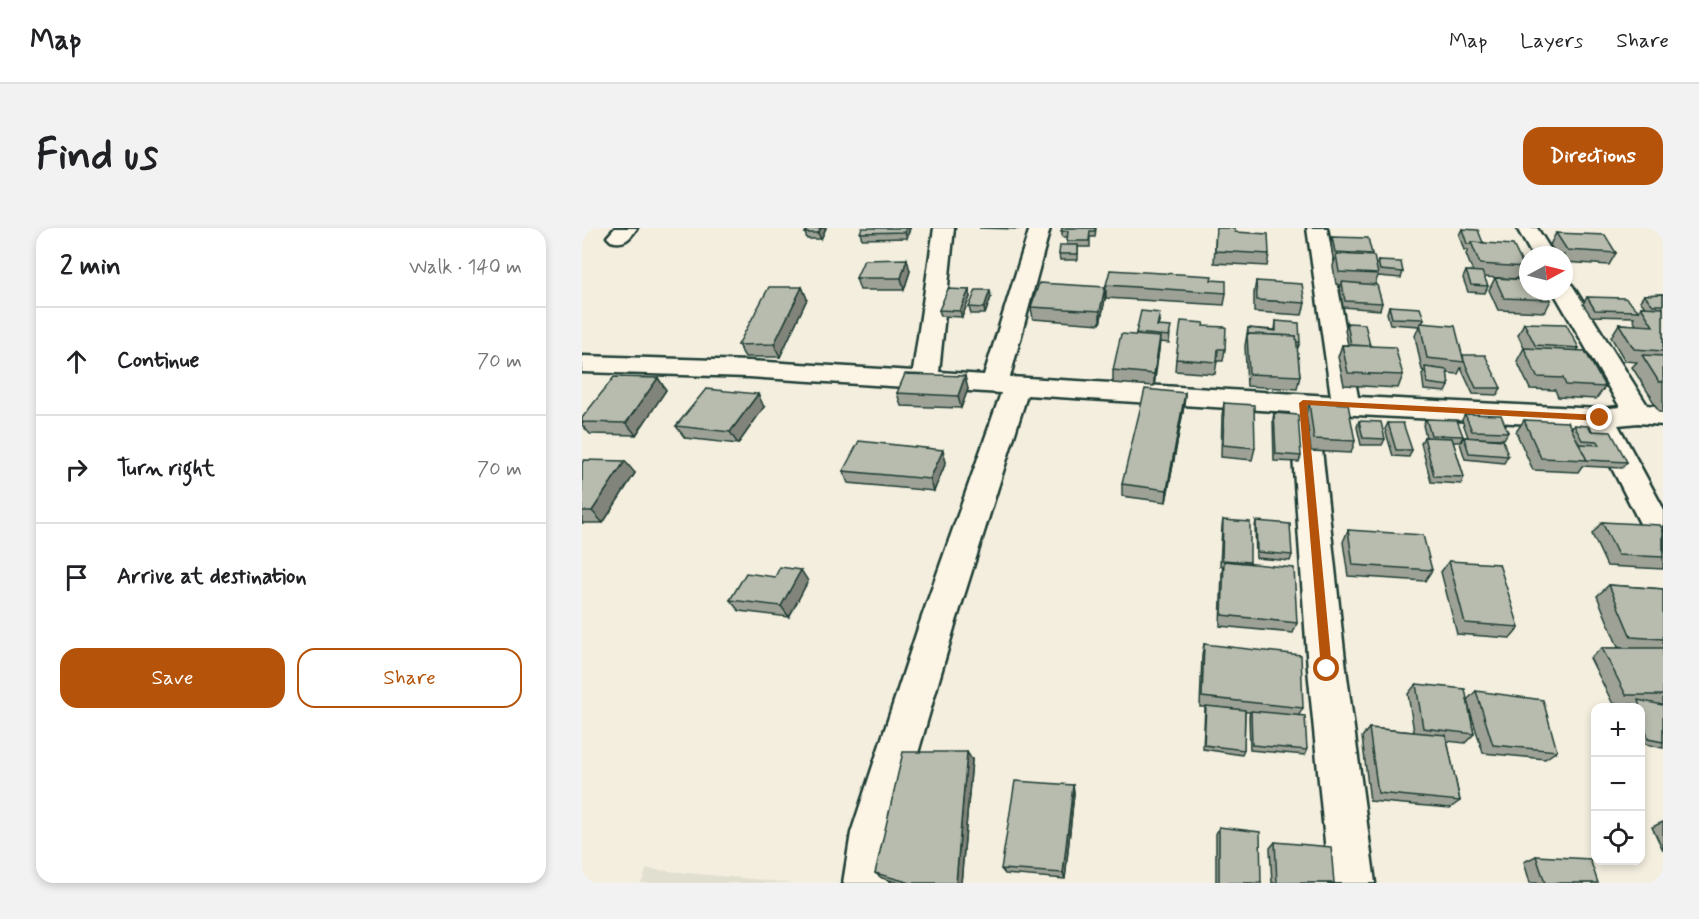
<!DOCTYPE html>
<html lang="en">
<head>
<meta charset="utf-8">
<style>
  :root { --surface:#fff; --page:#f2f2f2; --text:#202124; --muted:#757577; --line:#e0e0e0; --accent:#b45309 }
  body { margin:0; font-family:Mynerve,sans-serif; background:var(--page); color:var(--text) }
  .controls { position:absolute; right:18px; bottom:18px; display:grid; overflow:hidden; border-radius:12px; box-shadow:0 3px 9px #0003 }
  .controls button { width:54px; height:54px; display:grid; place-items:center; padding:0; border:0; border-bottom:2px solid var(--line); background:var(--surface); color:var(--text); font:30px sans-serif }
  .compass { position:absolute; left:937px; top:18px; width:54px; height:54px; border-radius:50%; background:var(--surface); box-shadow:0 3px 9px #0003; rotate:83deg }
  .stop { position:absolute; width:18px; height:18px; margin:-14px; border:4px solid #b45309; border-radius:50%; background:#fff }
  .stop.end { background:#b45309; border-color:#fff; box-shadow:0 2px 6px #0008 }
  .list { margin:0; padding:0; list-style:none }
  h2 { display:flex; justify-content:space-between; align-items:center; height:78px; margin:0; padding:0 24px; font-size:26px }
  h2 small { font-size:20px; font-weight:400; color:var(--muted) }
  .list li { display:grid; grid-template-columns:39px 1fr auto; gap:18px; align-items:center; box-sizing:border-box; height:108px; padding:0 24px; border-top:2px solid var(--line) }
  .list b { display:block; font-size:22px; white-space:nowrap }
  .list em { font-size:20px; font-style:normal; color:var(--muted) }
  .actions { display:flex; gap:12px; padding:18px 24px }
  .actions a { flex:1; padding:14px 0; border:2px solid var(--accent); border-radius:18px; text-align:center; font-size:21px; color:var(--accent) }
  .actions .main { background:var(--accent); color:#fff }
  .icon { flex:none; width:33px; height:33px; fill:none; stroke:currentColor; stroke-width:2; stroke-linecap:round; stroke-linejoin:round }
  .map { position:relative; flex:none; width:1081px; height:655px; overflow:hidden; border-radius:18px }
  header { display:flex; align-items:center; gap:36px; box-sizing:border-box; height:84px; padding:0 30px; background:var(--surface); border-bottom:2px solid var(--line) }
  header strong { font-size:28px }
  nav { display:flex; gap:33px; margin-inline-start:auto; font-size:21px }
  .intro { display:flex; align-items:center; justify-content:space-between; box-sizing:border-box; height:144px; padding:0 36px }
  h1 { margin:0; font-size:42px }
  .button { padding:15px 27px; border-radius:18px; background:var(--accent); color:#fff; font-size:21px; font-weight:700 }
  main { display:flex; gap:36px; padding:0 36px }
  aside { flex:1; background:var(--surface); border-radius:18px; box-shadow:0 3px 9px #0003 }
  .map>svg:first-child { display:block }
  .built { fill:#e1dfd0 }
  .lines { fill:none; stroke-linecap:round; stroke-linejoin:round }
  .minor-casing { stroke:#1f3d34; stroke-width:5 }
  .minor { fill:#fcf5e5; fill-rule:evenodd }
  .wall { fill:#9ea296; stroke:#1f3d34; stroke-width:1.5 }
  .shaded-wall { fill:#81847a; stroke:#1f3d34; stroke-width:1.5 }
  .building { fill:#b8bcae; stroke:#1f3d34; stroke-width:1.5 }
  .route { fill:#b45309 }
</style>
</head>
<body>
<header>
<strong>Map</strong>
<nav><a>Map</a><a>Layers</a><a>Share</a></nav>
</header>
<div class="intro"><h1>Find us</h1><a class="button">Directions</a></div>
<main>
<aside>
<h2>2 min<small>Walk · 140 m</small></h2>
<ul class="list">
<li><svg class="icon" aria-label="ahead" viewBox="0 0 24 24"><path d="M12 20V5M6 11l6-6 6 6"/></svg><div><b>Continue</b></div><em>70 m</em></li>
<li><svg class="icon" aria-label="right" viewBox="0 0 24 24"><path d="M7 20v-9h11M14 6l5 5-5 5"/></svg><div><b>Turn right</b></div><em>70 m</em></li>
<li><svg class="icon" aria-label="arrive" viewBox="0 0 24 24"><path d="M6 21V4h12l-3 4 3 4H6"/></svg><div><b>Arrive at destination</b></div></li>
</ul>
<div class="actions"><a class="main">Save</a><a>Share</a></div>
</aside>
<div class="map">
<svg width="1081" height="655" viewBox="0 0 1081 655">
  <rect width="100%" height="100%" fill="#f3eede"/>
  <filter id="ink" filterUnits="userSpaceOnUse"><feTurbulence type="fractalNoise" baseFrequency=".0167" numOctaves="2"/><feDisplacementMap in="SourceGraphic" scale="12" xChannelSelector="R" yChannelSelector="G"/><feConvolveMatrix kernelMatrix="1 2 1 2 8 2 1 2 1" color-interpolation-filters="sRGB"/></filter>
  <g filter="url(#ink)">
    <path class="built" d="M65,641L209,655H59Z"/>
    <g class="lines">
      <g class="minor-casing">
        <g id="minor">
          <path d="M33,0H55C48,11 42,17 29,13L25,9Z"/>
          <path d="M352,0H372L357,144L402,147L448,0H468L428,149L749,168L725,0H745L776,169L1018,181L1038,179L971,63H982V55L990,57L1065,177L1081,179V197L1056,195L1036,197L1081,280V323L1070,319L1009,199L736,185L764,441L793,655H747L726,441L708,184L445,167L372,400L313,605L307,655H261L269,605L336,400L419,165L167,149L0,144V128L167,133L331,143Z"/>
          <path d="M935,0H955L972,27H950Z"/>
        </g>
      </g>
      <use href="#minor" class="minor"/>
    </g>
    <g class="wall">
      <path d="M226,0H244L239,11H225L223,5Z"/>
      <path d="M328,0L325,10L280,11L278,5Z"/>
      <path d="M397,0H437V1Z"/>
      <path d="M480,0H514L513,9H508V19H496V32H478L477,26L485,17L486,9H480Z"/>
      <path d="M634,0L653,4L687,26L685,38L632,35Z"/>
      <path d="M880,1L942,39L935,51L902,49L906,58L903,65L886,64L881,50L884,43L891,44L884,26L886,22H882L877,7Z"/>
      <path d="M974,5L1034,25L1027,37L982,34V27H974L968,17Z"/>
      <path d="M750,9L790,26V28L794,38L796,33L821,44L819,50L796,48L793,56L800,75L798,82L761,79L758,61L759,57L754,56L751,38L753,31L751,30L749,15Z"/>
      <path d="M328,43L322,62H278L274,50Z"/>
      <path d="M913,50L969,72L963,84L916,82L907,62Z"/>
      <path d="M629,52L644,65L642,77L524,70V57Z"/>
      <path d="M674,53L723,75L720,87L672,84V65Z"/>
      <path d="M220,59L225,71L198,129H163L156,117Z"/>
      <path d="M523,59V71L518,96L451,91L449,79Z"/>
      <path d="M387,62L388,69L380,89L359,88L357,82Z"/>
      <path d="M1081,66V184H1077L1068,168L1069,167L1067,166L1050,139L1055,134L1043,133L1029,109L1037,96L1054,97L1051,91L1052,89L1009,88L1001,76L1005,69L1057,83L1059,79H1063L1058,73L1062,67Z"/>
      <path d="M409,69L403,86H389L387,79Z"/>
      <path d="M807,78L842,91L840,96L881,127L919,160L915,167L891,166L879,140L876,146L865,145L867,158L864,164L842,162L840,146L842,143L840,142L833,108L837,98L808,96L805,85Z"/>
      <path d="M578,92L576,98L588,106L587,115L578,114L572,158L531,155V142L554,107V105Z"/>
      <path d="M694,93L718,114L716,120H715L718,148L715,161L665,158L663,118L666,100L693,102Z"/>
      <path d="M765,95L821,147L816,160L762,157L756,129L760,117H766L763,102Z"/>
      <path d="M942,95L997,120L995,123L1023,159L1014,171L976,169L973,162L948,161L935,133L942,120L936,107Z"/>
      <path d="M621,98L643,121L641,133H635L633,146L593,143L594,131Z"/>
      <path d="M76,150L84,162L54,207L8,206L0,197V190Z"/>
      <path d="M386,161L379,180L319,178L315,165Z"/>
      <path d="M603,165L602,178L584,274L540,268V256Z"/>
      <path d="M727,174L773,213L769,225L729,223L724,186Z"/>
      <path d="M642,175L673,220L670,232L639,229L640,187Z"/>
      <path d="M182,179L156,216L103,210L94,198Z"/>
      <path d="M692,185L719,228L717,234L692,233L691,191Z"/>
      <path d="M883,186L926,204L922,211L890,210L926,228L922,235L883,231L878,215L882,209H886L880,192Z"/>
      <path d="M844,191L881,208L878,214H871L882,249L879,256L849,254L839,215L842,209H844L841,197Z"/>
      <path d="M942,192L989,201L992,197L1009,203L1045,234L1040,240L1000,238L996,244L951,242L934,204Z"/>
      <path d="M777,193L803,211L800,217H779L775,199Z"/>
      <path d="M806,195L830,222L827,229L811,228L803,201Z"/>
      <path d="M364,234L352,263L266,255L261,243Z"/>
      <path d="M0,235L53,245L21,295H0Z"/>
      <path d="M641,292L668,335L715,395L711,405L638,398L640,344L641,338H638L640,298Z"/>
      <path d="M674,293L710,327L708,333L674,330L673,299Z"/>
      <path d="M1020,294L1081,303V341L1025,338L1010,306Z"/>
      <path d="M766,302L850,342L843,353L766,348L761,314Z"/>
      <path d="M867,333L937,399L928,410L875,406L859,344Z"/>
      <path d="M226,353L207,389L157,383L148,372Z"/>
      <path d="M1027,357L1081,361V477H1077H1081V520L1059,515V480H1050L1049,477L1050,476H1031L1008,430L1020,420H1047L1036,419L1015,368Z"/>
      <path d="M622,416L721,480L717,487L725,522L723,527L668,522L667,488L668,484H663L662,522L660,527L621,521L623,479H618L620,427Z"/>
      <path d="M834,456L885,472L894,463L975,523L963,531L901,525L885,473L892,506L883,515L865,513L878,573L868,580L788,573L780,509L787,500L832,504L826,466Z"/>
      <path d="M390,532L379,655H317L300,650L293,645Z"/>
      <path d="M491,557L492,565L483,651L423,646L419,641Z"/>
      <path d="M1081,594V622L1070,599Z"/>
      <path d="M637,599L679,655H634V606Z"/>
      <path d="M693,614L752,655H690L688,620Z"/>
      <path d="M954,628L1016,655H948L942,634Z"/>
    </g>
    <g class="shaded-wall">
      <path d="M239,0H244L239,11L236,5Z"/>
      <path d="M324,0H328L325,10L323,4Z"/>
      <path d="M325,31L328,43L322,62L319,50Z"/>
      <path d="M220,59L225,71L198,129L192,116Z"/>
      <path d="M523,59V71L518,96V83Z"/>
      <path d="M387,62L388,69L380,89L378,83Z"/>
      <path d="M408,62L409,69L403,86L402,80Z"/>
      <path d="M578,109L577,121L572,158V146Z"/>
      <path d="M383,148L386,161L379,180L376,168Z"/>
      <path d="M76,150L84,162L54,207L44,195Z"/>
      <path d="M603,165L602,178L584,274L585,262Z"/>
      <path d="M176,166L182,179L156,216L148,204Z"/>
      <path d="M361,222L364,234L352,263L348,251Z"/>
      <path d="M43,233L53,245L21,295L10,283Z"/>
      <path d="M219,342L226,353L207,389L199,378Z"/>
      <path d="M385,524L390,532L379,655H374Z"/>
      <path d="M491,557L492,565L483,651L481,645Z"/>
    </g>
    <g class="building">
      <path d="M226,0H239L236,5H223Z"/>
      <path d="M280,0H324L323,4L278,5Z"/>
      <path d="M480,0H513V3H508L507,13H485L486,3H479Z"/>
      <path d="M634,0H653V4L686,6L687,26L633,23Z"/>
      <path d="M880,1L896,2L901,15L889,14V16H885Z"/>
      <path d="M974,5L1023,7L1034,25L985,22Z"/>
      <path d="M750,9L786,10L790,26L753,24Z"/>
      <path d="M889,14L931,17L942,39L898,36Z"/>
      <path d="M478,17H496V26H477Z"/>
      <path d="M754,26L792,28L796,46L757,44Z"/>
      <path d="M325,31L319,50H274L282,32Z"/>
      <path d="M796,33L819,34L821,44L798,42Z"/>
      <path d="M528,42L630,48L629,52L644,53V65L524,57Z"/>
      <path d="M884,43L900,44L906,58L889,57Z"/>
      <path d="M913,50L946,52V63H964L969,72L922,70Z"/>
      <path d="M674,53L720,56L723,75L675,72Z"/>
      <path d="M760,54L795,57L800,75L763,73Z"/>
      <path d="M457,55L523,59L518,83L449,79Z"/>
      <path d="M187,59H220L192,116L156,117Z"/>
      <path d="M366,61L387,62L378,83L357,82Z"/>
      <path d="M394,62H408L402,80L387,79Z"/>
      <path d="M1081,66V77H1071L1062,67Z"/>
      <path d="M1005,69L1043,70L1057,83L1013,82Z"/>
      <path d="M807,78L838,80L842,91L810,90Z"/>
      <path d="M1059,79L1081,80V123L1052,121L1037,96L1071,98Z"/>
      <path d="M559,83L578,85L575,98L589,99L587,108L554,105Z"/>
      <path d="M599,93L622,95L621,98L644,99L643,121H636L635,134L594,131Z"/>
      <path d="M694,93L717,95L718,114H714V108L666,106V100L694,103Z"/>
      <path d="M765,95L783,96L788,118L769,117Z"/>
      <path d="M838,95L873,98L882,134L845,130Z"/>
      <path d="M942,95L984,96L997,120L953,117Z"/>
      <path d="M539,106L578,109L572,146L531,142Z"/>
      <path d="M665,106L714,108L718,148L667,146Z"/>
      <path d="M760,117L813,119L821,147L766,145Z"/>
      <path d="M942,120L1003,123L1023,159L984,157L981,150L955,149Z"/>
      <path d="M881,127H903L919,160H894L882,133Z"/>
      <path d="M1060,127L1081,128V154H1077Z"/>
      <path d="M843,139L865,142L867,158L845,155Z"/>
      <path d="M323,146L383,148L376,168L315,165Z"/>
      <path d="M32,149L76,150L44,195L0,194V190Z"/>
      <path d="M124,161L176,166L148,204L94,198Z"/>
      <path d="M563,161L603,165L585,262L540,256Z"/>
      <path d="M727,174L766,176L773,213L732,211Z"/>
      <path d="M642,175L672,177L673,220L641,217Z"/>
      <path d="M692,185L716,187L719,228L694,226Z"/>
      <path d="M883,186L919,187L926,204L890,203Z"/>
      <path d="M844,191L875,192L881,208L849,207Z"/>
      <path d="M942,192L986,194L1005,232L959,230Z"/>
      <path d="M777,193L799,194L803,211L781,210Z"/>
      <path d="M806,195H821L830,222H814Z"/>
      <path d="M992,197L1006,198L1009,203L1029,204L1045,234L1005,232L997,216L1017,217L1015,213L1000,212Z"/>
      <path d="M842,209L870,210L882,249L852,248Z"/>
      <path d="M882,209L921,212L926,228L887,225Z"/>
      <path d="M277,213L361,222L348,251L261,243Z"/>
      <path d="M2,232L43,233L10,283H0V235Z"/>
      <path d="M641,292L668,294V334L640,332Z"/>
      <path d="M674,293L708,296L710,327L675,324Z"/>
      <path d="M1020,294L1078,297L1081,303V329L1036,327Z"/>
      <path d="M766,302L841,307L850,342L771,337Z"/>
      <path d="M642,333L712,340L715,395L640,387Z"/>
      <path d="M867,333L917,336L937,399L883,395Z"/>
      <path d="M198,339L219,342L199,378L148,372L164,345L193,349Z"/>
      <path d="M1027,357L1081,361V411L1049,409Z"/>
      <path d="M622,416L719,427L721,480L620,469Z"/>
      <path d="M1020,420H1081V467H1044Z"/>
      <path d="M834,456L883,461L892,506L841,500Z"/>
      <path d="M894,463L961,472L975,523L911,517Z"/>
      <path d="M1056,472L1081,477V514L1066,511Z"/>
      <path d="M624,478L663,482L662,522L622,517Z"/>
      <path d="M669,483L723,488L725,522L670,517Z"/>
      <path d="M787,500L864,507L878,573L796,565Z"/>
      <path d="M321,524H385L374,655H329L293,645Z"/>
      <path d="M433,553L491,557L481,645L419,641Z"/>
      <path d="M637,599L678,604L679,655H637Z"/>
      <path d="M693,614L749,619L752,655H695Z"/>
      <path d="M954,628L1008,631L1016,655H963Z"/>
    </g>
  </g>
  <path class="route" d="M721,172L1018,187L1022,190L1018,193L725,177L750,441L745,446L739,441L717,175Z"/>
</svg>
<div class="controls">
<button>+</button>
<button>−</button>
<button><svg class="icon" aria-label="locate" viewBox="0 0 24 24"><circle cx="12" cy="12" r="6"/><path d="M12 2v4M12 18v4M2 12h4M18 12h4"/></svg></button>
</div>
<svg class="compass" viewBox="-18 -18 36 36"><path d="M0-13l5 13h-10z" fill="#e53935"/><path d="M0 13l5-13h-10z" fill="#757577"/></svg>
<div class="stop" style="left:745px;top:441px"></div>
<div class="stop end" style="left:1018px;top:190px"></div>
</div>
</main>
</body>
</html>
